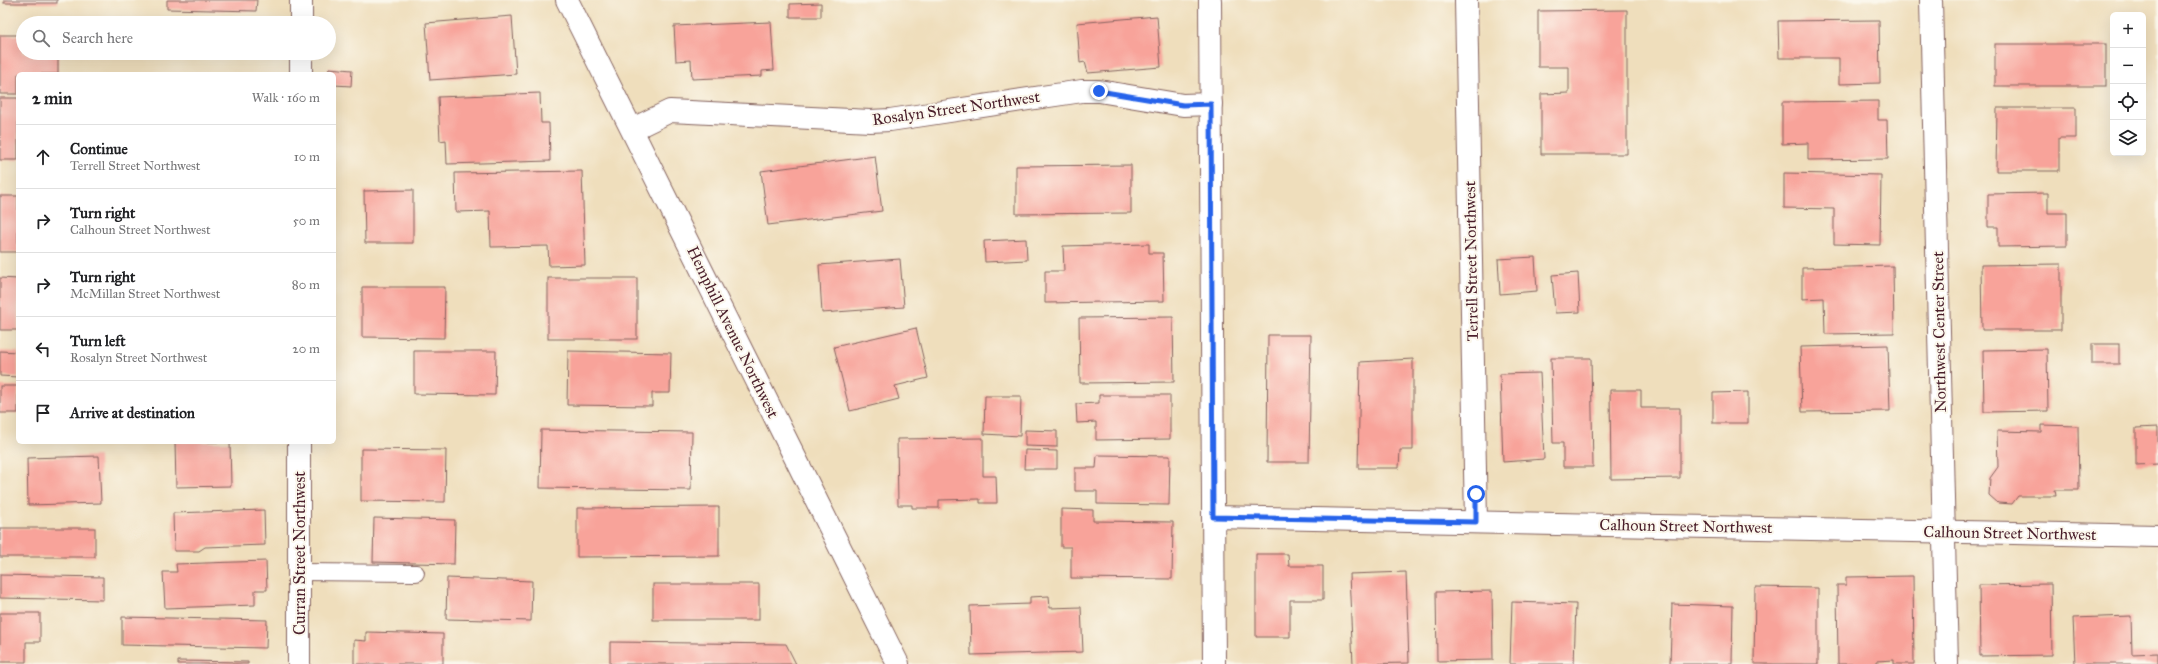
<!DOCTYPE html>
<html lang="en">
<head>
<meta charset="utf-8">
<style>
  :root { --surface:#fff; --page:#f6f6f6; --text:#202124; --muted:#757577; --line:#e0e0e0 }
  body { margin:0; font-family:"IM FELL Great Primer",serif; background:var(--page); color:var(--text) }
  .controls { position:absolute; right:12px; top:12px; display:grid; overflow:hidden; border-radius:6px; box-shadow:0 4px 16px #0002 }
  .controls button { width:36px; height:36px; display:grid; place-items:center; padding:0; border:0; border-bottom:1px solid var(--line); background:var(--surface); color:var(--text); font:20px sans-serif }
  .stop { position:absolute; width:12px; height:12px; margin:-9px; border:3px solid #2563eb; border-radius:50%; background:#fff }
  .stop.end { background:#2563eb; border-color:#fff; box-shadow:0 1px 4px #0008 }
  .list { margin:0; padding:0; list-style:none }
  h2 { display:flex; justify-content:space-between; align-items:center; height:52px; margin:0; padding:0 16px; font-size:17px }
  h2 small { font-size:13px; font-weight:400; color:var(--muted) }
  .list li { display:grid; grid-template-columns:26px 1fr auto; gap:12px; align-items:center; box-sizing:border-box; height:64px; padding:0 16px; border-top:1px solid var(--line) }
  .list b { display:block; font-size:15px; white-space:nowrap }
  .list p { margin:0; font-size:13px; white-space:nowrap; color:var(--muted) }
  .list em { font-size:13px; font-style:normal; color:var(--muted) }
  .icon { flex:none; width:22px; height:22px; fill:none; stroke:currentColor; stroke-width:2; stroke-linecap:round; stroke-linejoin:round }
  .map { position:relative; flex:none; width:2158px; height:664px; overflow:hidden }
  .search { position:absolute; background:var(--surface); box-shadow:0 4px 16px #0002; left:16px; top:16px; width:320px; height:44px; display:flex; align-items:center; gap:10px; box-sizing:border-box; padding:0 14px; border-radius:22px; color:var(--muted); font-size:15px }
  .panel { position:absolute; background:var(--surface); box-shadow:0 4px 16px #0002; left:16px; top:72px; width:320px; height:372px; border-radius:6px }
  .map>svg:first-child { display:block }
  .building { fill:#f8a39a }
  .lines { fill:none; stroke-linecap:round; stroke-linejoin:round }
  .service-casing { stroke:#84625e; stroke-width:18 }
  .minor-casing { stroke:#84625e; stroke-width:24 }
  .tertiary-casing { stroke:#84625e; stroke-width:24 }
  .service { stroke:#fff; stroke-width:16 }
  .minor { stroke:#fff; stroke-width:22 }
  .tertiary { stroke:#fff; stroke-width:22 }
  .route { stroke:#2563eb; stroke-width:5 }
  .labels { text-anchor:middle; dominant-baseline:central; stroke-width:4; stroke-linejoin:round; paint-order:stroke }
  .street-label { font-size:16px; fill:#4a1f2b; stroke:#fbf7ec }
</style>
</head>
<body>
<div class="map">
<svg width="2158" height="664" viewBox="0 0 2158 664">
  <rect width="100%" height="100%" fill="#fbf7ec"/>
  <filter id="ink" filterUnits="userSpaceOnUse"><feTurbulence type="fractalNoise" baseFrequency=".025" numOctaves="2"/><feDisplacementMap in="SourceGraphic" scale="8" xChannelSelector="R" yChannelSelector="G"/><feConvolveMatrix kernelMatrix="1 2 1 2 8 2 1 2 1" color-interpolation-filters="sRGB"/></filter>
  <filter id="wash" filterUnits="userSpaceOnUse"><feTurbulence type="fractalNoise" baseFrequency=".012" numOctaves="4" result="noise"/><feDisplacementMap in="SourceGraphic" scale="16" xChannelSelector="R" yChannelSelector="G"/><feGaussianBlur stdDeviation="0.9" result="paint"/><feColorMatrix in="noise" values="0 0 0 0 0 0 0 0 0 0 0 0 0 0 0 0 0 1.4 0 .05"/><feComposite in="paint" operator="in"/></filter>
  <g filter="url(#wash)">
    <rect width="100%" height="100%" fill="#efdebc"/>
    <g id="blocks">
      <g class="building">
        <rect x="4" y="0" width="53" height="3"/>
        <path d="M167,0H257L256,11L167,9Z"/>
        <path d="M821,3V17H790V4Z"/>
        <path d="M1627,10V154H1541V94L1569,93V67H1538V11Z"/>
        <path d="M512,16L516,74L430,80L426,23Z"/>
        <path d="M1157,16L1161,67L1088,73L1085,62L1080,63L1077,23Z"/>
        <path d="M1879,20L1880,83L1839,84V58H1779L1778,21Z"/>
        <path d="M771,22L774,70L762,71V76L692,79L691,60L676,61L674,26Z"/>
        <path d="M0,35H23V53H58V74H18V94H0Z"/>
        <rect x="1995" y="44" width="111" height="42"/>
        <path d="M329,68L352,70L351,86L334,85V74H328Z"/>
        <path d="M540,93L541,123H549L550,161L447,164L446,140L440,141L438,97Z"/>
        <rect x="0" y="98" width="18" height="62"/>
        <path d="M1878,101V120H1887L1888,159L1808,160V143L1782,144V102Z"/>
        <path d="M1997,108H2076V138H2059V171H1996Z"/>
        <path d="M875,156L882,211L768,225L761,171Z"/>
        <path d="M1131,165V213L1016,214V166Z"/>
        <path d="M582,171L585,265L549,266L548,246L491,247L490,211L456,212L455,173Z"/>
        <path d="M1784,173L1881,175L1880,245L1834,244V209L1784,208Z"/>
        <path d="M413,190V243H365L364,191Z"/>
        <path d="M2048,193V213H2067V246L1998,247V227H1988V194Z"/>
        <rect x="0" y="196" width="18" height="56"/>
        <path d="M1026,239L1027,260L985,262L984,241Z"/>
        <path d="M1149,244V253H1163L1164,301L1045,303V271H1064L1063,246Z"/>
        <path d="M1535,257L1537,291L1500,294L1498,259Z"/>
        <path d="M900,259L904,307L822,313L819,265Z"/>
        <path d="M2061,264V330H1982L1981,265Z"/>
        <path d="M1893,266L1894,333L1825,334L1824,298L1802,299V268Z"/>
        <path d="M1578,273L1580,312L1555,313L1552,275Z"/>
        <path d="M0,278L18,279V330H0Z"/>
        <rect x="548" y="278" width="89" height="61"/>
        <path d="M362,287H445L444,338L362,337Z"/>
        <path d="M1173,317L1174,382L1080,383L1079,318Z"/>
        <path d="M916,328L928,378L895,386L899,399L850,411L834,347Z"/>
        <path d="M1268,335H1311L1309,462H1267Z"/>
        <rect x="2092" y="344" width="27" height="20"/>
        <path d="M1888,345L1890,411L1802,412L1800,347Z"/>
        <path d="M2047,349L2048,411L1984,412L1983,350Z"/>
        <path d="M0,351L18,352V377L0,376Z"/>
        <path d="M414,351H496L495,395L414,394Z"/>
        <path d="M568,351L671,353L670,393H652V406L567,405Z"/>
        <path d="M1551,358H1591L1593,467H1563V443H1553Z"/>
        <path d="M1413,359V450H1400L1399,468H1358L1360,362Z"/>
        <path d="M1540,373L1544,459L1503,462L1500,374Z"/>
        <rect x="0" y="386" width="18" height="27"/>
        <path d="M1610,390H1641V408H1680V478L1611,479Z"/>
        <path d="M1748,392V423H1713V393Z"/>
        <path d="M1099,395H1170V439L1096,440V422L1077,423L1076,404L1099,403Z"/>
        <path d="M985,396H1021L1020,436L984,434Z"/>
        <path d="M2041,425L2078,426L2079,490H2055L2056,496H2018L2012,504L1998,503L1989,495L1990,478L1998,467L1997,431L2041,432Z"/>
        <path d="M2158,427V464L2136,465V428Z"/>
        <path d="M541,430L692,432L691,490L540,488Z"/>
        <path d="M1025,430L1057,431V447L1025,446Z"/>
        <path d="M983,438V476H996L997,503H980V499L939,500V508H912V505H898L897,439Z"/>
        <path d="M175,442H230L231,486L176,487Z"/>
        <path d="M361,449L446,450L445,502L361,501Z"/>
        <path d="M1025,450L1057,451V469H1024Z"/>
        <path d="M1097,455L1170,456L1169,505L1097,504V491H1075V468H1096Z"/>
        <path d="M99,456L101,503L28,505L27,458Z"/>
        <path d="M719,507V556L577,557V508Z"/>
        <path d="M1061,509L1093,510V521L1173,522L1172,579L1071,578V547H1061Z"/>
        <path d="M264,510L265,545L205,547L199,551H174L173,513Z"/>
        <path d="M374,518L455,520L454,564L373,562Z"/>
        <rect x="0" y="528" width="95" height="29"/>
        <path d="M1256,554H1288L1289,566H1323V600H1290V637H1256Z"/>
        <path d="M266,561L267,590H255V605L165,608L163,572H177L176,564Z"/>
        <path d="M1406,572L1409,663L1353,664L1349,574Z"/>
        <path d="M0,575L103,577V600L0,598Z"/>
        <path d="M1913,576L1914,664H1894V660L1877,661V664H1838L1837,585H1846V577Z"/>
        <path d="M447,578L532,581L531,621L446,619Z"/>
        <rect x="653" y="584" width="106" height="36"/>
        <path d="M2051,584L2052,655L1980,656L1979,585Z"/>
        <path d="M1755,587L1818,588V664H1754Z"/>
        <path d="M1492,591L1493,660L1437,661L1436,592Z"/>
        <path d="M1049,596L1050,608L1081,607L1083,652L971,655L970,606L1030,604V597Z"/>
        <path d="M1512,602L1576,604L1574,664H1510Z"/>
        <path d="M1672,604L1733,606L1732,664H1670Z"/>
        <path d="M0,613H40V642H26V662H0Z"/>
        <path d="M2131,616L2132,654L2158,653V664H2075L2073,618Z"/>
        <path d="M122,617L267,620L266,648L122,645Z"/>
        <path d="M366,632L443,634V664H354V640L366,641Z"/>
        <path d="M610,642L786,644L796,664H610Z"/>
        <path d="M178,661L248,662V664H178Z"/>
      </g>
    </g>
  </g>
  <g filter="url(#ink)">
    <use href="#blocks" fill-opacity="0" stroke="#84625e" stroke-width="1"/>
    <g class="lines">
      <g class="service-casing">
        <path id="service" d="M299,572L416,573"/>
      </g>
      <g class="minor-casing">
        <g id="minor">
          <path d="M1210,0L1214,664"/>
          <path d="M1466,0L1476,522"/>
          <path d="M1931,0L1947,664"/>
          <path d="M301,23V0"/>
          <path d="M301,74V53"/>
          <path d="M633,129L670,111L870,121L890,120L1082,91H1099L1183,105L1211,104"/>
          <path d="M1213,517L2158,536"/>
          <path d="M299,664V442"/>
        </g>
      </g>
      <g class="tertiary-casing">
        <path id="tertiary" d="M567,0L898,664"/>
      </g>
      <use href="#service" class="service"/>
      <use href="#minor" class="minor"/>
      <use href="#tertiary" class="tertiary"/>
    </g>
  </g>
  <g class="lines" filter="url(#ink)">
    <path class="route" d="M1099,91L1183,105L1211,104L1213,517L1476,522V494"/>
  </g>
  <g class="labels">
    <g class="street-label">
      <text transform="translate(956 108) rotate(-8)">Rosalyn Street Northwest</text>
      <text transform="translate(1471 261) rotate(-91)">Terrell Street Northwest</text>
      <text transform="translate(733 332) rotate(64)">Hemphill Avenue Northwest</text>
      <text transform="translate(1939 332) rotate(-91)">Northwest Center Street</text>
      <text transform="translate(1686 526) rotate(1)">Calhoun Street Northwest</text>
      <text transform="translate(2010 533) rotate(1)">Calhoun Street Northwest</text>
      <text transform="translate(299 553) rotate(-90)">Curran Street Northwest</text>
    </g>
  </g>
</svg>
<div class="controls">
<button>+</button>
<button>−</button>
<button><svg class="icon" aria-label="locate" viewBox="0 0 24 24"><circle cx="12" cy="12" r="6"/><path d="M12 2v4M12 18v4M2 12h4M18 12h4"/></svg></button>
<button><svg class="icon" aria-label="layers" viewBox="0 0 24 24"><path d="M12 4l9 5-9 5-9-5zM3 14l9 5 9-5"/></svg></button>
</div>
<div class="stop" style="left:1476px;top:494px"></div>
<div class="stop end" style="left:1099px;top:91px"></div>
<div class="search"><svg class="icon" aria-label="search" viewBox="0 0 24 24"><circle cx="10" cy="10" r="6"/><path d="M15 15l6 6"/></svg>Search here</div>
<section class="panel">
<h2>2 min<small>Walk · 160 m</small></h2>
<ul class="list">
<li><svg class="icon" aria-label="ahead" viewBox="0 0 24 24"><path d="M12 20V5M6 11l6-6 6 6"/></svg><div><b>Continue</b><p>Terrell Street Northwest</p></div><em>10 m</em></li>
<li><svg class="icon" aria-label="right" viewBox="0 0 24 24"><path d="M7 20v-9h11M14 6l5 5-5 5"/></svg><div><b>Turn right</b><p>Calhoun Street Northwest</p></div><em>50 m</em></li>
<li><svg class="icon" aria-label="right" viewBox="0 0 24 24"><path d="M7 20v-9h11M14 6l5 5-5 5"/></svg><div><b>Turn right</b><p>McMillan Street Northwest</p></div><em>80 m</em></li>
<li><svg class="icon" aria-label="left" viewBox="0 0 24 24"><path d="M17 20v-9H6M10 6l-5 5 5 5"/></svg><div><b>Turn left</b><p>Rosalyn Street Northwest</p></div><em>20 m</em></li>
<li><svg class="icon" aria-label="arrive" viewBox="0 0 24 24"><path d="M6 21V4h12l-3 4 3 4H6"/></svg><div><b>Arrive at destination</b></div></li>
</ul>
</section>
</div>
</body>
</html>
